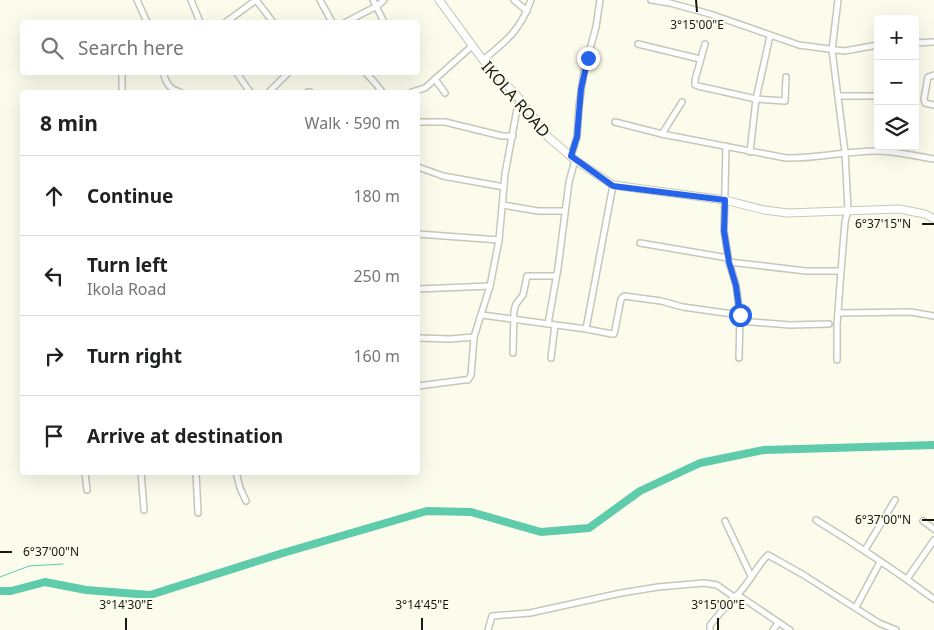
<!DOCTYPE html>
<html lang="en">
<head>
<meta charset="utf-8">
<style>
  :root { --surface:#fff; --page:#f6f6f6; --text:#202124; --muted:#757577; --line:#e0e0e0 }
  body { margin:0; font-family:"Noto Sans",sans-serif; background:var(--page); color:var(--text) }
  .controls { position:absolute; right:15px; top:15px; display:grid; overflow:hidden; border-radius:5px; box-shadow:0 5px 20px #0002 }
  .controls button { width:45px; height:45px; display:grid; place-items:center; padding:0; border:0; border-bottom:1px solid var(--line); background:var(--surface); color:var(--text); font:25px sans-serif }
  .stop { position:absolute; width:15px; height:15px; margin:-11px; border:4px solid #2563eb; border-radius:50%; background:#fff }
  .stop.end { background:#2563eb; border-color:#fff; box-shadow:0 1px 5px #0008 }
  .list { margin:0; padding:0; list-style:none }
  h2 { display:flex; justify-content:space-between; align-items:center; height:65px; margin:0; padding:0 20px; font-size:21px }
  h2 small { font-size:16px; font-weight:400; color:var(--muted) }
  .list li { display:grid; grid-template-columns:32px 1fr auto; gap:15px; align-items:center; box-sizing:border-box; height:80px; padding:0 20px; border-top:1px solid var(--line) }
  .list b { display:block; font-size:19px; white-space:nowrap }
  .list p { margin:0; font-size:16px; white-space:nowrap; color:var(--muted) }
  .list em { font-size:16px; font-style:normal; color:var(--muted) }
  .icon { flex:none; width:28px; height:28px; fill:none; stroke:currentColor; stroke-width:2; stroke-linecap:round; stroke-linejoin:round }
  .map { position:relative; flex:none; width:934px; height:630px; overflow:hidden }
  .search { position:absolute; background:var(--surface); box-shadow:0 5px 20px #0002; left:20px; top:20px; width:400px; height:55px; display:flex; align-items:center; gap:12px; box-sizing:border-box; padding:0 18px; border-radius:5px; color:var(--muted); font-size:19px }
  .panel { position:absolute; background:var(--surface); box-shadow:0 5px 20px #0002; left:20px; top:90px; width:400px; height:385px; border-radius:5px }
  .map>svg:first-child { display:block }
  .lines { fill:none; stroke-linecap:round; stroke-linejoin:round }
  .stream { stroke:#5ecbab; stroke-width:1 }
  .river { stroke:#5ecbab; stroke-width:8 }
  .street-casing { stroke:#c7c7b9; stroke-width:8 }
  .secondary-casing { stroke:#c7c7b9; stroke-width:9 }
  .street { stroke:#fff; stroke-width:5 }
  .secondary { stroke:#fff; stroke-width:7 }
  .route { stroke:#2563eb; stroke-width:6 }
  .ticks { fill:none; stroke:#181813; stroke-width:2 }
  .labels { text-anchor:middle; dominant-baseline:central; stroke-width:4; stroke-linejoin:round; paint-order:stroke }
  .street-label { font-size:16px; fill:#181813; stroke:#fcfced }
  .ticks-label { font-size:12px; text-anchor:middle; fill:#181813; stroke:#fcfced; stroke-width:4; stroke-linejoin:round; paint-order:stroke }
</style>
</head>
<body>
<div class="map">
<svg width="934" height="630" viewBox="0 0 934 630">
  <rect width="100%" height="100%" fill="#fcfced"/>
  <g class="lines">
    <path class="stream" d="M0,577L29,566L63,564"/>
    <path class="river" d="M0,591H11L45,582L86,590L150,595L283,553L427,511L471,512L541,532L589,528L640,491L700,463L764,450L934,445"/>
    <g class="street-casing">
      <g id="street">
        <path d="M137,0L147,22"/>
        <path d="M191,0L200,22"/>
        <path d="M256,0L273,22"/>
        <path d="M320,0L332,22"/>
        <path d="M373,0L384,22"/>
        <path d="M514,0L527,11"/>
        <path d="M651,0L670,3L710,14L799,45L844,51L878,45"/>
        <path d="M226,22L256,0"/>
        <path d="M346,22L377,6L384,0"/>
        <path d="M915,43L934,42"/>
        <path d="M638,44L700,59"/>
        <path d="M705,44L695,80V85L698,86L756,99L785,101L786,77"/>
        <path d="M483,60C507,40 520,31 531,0"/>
        <path d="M122,72V92"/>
        <path d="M163,72C166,83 169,89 180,92"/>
        <path d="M236,72L250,92"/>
        <path d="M365,72L376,84L382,92"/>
        <path d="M934,75L928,77L924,99L925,103L934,105"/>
        <path d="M435,79L445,93"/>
        <path d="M269,92L289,72"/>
        <path d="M308,92H310"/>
        <path d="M412,92L425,88L472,46"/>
        <path d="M838,96H878"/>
        <path d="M418,122H445L502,136H513"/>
        <path d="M615,122L662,134L786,158C816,159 845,151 876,151C895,151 915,156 934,159"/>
        <path d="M662,134L682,102"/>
        <path d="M726,146L724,231L729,262L736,285L740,315L739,358"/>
        <path d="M750,152L756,99L770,36"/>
        <path d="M571,156L577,137L579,106L584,71L596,27L600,0"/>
        <path d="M418,167L443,176L504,187"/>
        <path d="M503,205L538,211H564"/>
        <path d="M418,234L499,240"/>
        <path d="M640,243L728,258"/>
        <path d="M729,262L806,271H841"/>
        <path d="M418,289L490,286"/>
        <path d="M838,313L911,312L934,316"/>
        <path d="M482,315L586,329L612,334H614L615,330L621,299L624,296L661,301L683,307L740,315"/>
        <path d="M739,321L790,325L829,324"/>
        <path d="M548,324L558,268L569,182L575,160"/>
        <path d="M586,329L613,185"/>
        <path d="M418,338L450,339L474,337"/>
        <path d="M513,353L514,311L516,304L523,295L527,276H556"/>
        <path d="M551,358L555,325"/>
        <path d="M837,360V325L841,271L845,222L848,210L845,152L832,50L838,0"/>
        <path d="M418,386L464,380H468L471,375L474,337L490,286L499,240L505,174L519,98"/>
        <path d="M85,472L87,490"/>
        <path d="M141,472L144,510"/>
        <path d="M196,472L198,513"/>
        <path d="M236,472L240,488L246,501"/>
        <path d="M816,520C857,545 896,571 934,599"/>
        <path d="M725,521L751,576"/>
        <path d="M923,521L934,529"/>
        <path d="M865,550L895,500"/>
        <path d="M907,579L934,540"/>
        <path d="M738,595L790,630"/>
        <path d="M856,607L880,562"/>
        <path d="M488,630L492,616L530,613L621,593L658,587L704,583L717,585L734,597"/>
        <path d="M710,630V625L734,597C745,591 757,565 768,555L802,574L879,623L896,630"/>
        <path d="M773,630L778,623"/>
      </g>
    </g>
    <g class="secondary-casing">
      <path id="secondary" d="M439,0L483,60L519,98L548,137L575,160L613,185L725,200L764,210L788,213L899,209L925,214L934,219"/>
    </g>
    <use href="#street" class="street"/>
    <use href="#secondary" class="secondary"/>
  </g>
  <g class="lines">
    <path class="route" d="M588,58L581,89L577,137L571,156L613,186L725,200L724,231L729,262L736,286L740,315"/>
  </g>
  <path class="ticks" d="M696,0L697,12M922,224H934M922,520H934M0,552H12M126,618V630M422,618V630M718,618V630"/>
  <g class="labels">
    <g class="street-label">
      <text transform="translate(516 99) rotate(49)">IKOLA ROAD</text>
    </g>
  </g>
  <g class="ticks-label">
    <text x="697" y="29">3°15'00"E</text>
    <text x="883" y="228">6°37'15"N</text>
    <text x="883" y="524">6°37'00"N</text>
    <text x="51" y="556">6°37'00"N</text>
    <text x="126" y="609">3°14'30"E</text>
    <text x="422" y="609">3°14'45"E</text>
    <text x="718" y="609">3°15'00"E</text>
  </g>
</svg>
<div class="controls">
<button>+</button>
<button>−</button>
<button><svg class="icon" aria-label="layers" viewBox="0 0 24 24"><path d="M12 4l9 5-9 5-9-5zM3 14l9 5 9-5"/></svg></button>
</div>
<div class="stop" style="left:740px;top:315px"></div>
<div class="stop end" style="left:588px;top:58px"></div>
<div class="search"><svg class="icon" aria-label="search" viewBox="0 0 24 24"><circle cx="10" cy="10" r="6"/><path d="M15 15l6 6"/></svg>Search here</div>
<section class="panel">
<h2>8 min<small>Walk · 590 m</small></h2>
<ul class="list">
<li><svg class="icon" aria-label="ahead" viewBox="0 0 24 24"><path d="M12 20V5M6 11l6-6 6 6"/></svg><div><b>Continue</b></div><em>180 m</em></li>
<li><svg class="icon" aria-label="left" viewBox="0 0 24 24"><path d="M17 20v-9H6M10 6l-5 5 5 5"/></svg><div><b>Turn left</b><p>Ikola Road</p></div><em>250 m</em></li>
<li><svg class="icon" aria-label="right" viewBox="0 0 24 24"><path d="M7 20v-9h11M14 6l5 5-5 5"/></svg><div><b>Turn right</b></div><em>160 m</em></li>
<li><svg class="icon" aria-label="arrive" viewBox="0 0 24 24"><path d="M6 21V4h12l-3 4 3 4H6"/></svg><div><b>Arrive at destination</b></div></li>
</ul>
</section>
</div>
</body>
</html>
